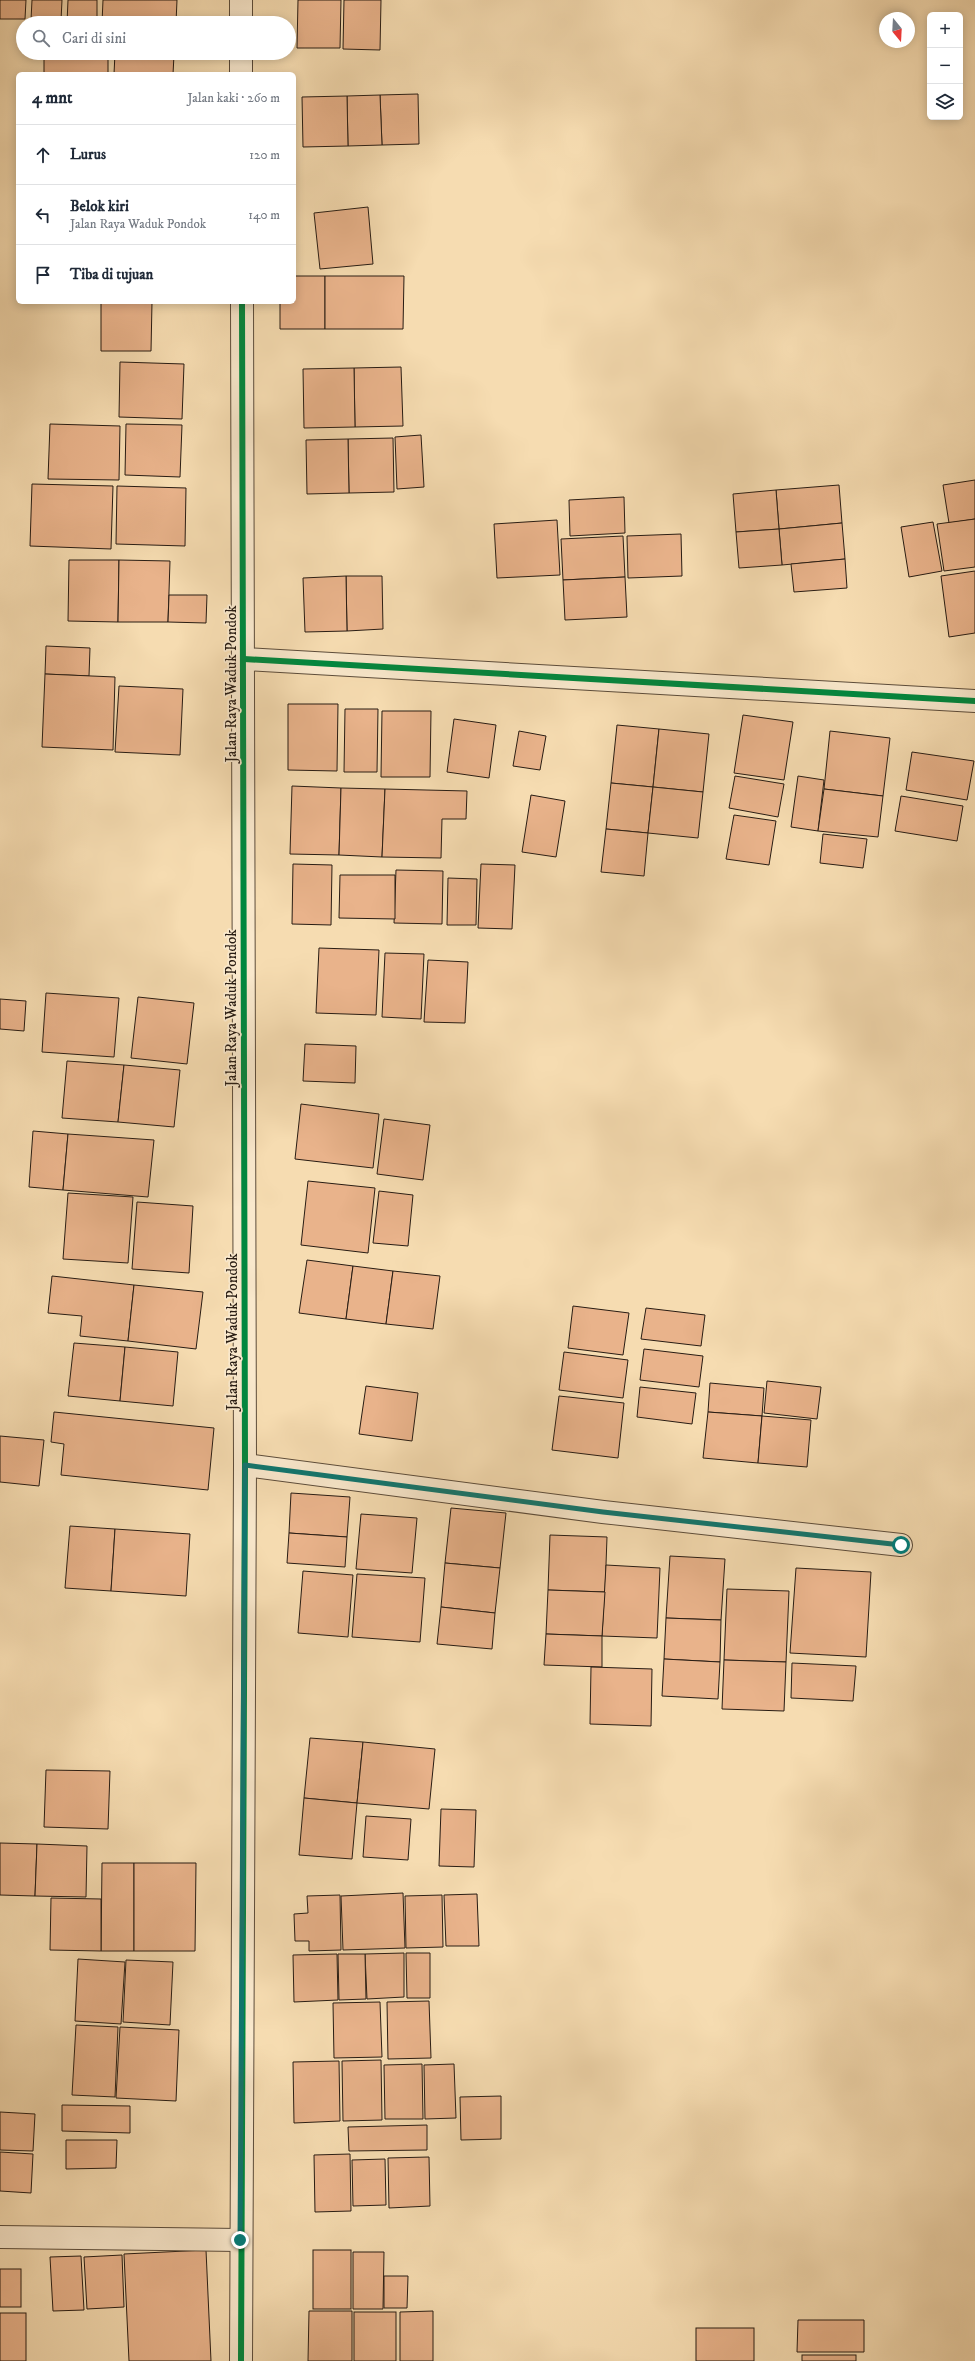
<!DOCTYPE html>
<html lang="id">
<head>
<meta charset="utf-8">
<style>
  :root { --surface:#fff; --page:#f2f2f3; --text:#1f2937; --muted:#747a83; --line:#e0e1e3 }
  body { margin:0; font-family:"IM FELL DW Pica",serif; background:var(--page); color:var(--text) }
  .controls { position:absolute; right:12px; top:12px; display:grid; overflow:hidden; border-radius:6px; box-shadow:0 2px 10px #0003 }
  .controls button { width:36px; height:36px; display:grid; place-items:center; padding:0; border:0; border-bottom:1px solid var(--line); background:var(--surface); color:var(--text); font:20px sans-serif }
  .compass { position:absolute; left:879px; top:12px; width:36px; height:36px; border-radius:50%; background:var(--surface); box-shadow:0 2px 10px #0003; rotate:162deg }
  .stop { position:absolute; width:12px; height:12px; margin:-9px; border:3px solid #0f766e; border-radius:50%; background:#fff }
  .stop.end { background:#0f766e; border-color:#fff; box-shadow:0 1px 4px #0008 }
  .list { margin:0; padding:0; list-style:none }
  h2 { display:flex; justify-content:space-between; align-items:center; height:52px; margin:0; padding:0 16px; font-size:17px }
  h2 small { font-size:13px; font-weight:400; color:var(--muted) }
  .list li { display:grid; grid-template-columns:26px 1fr auto; gap:12px; align-items:center; box-sizing:border-box; height:60px; padding:0 16px; border-top:1px solid var(--line) }
  .list b { display:block; font-size:15px; white-space:nowrap }
  .list p { margin:0; font-size:13px; white-space:nowrap; color:var(--muted) }
  .list em { font-size:13px; font-style:normal; color:var(--muted) }
  .icon { flex:none; width:22px; height:22px; fill:none; stroke:currentColor; stroke-width:2; stroke-linecap:round; stroke-linejoin:round }
  .map { position:relative; flex:none; width:975px; height:2361px; overflow:hidden }
  .search { position:absolute; background:var(--surface); box-shadow:0 2px 10px #0003; left:16px; top:16px; width:280px; height:44px; display:flex; align-items:center; gap:10px; box-sizing:border-box; padding:0 14px; border-radius:22px; color:var(--muted); font-size:15px }
  .panel { position:absolute; background:var(--surface); box-shadow:0 2px 10px #0003; left:16px; top:72px; width:280px; height:232px; border-radius:6px }
  .map>svg:first-child { display:block }
  .building { fill:#e9b38b; stroke:#281c13 }
  .lines { fill:none; stroke-linecap:round; stroke-linejoin:round }
  .minor-casing { stroke:#5c4c3a; stroke-width:24 }
  .tertiary-casing { stroke:#5c4c3a; stroke-width:24 }
  .minor { stroke:#f9e8cc; stroke-width:22 }
  .tertiary { stroke:#f9e8cc; stroke-width:22 }
  .cycleway-casing { stroke:#f9e8cc; stroke-width:8 }
  .cycleway { stroke:#00873e; stroke-width:6 }
  .route { stroke:#0f766e; stroke-width:5 }
  .labels { text-anchor:middle; dominant-baseline:central; stroke-width:3.5; stroke-linejoin:round; paint-order:stroke }
  .street-label { font-size:15px; fill:#281c13; stroke:#f9e8cc }
</style>
</head>
<body>
<div class="map">
<svg width="975" height="2361" viewBox="0 0 975 2361">
  <rect width="100%" height="100%" fill="#f6dcb1"/>
  <filter id="stains"><feTurbulence type="fractalNoise" baseFrequency=".005" numOctaves="4"/><feColorMatrix values="0 0 0 0 .2 0 0 0 0 .09 0 0 0 0 .02 0 0 0 .5 -.17"/></filter>
  <radialGradient id="worn" r=".72"><stop offset=".6" stop-color="#630" stop-opacity="0"/><stop offset="1" stop-color="#630" stop-opacity=".3"/></radialGradient>
  <g class="building">
    <path d="M0,0H26L25,19H0Z"/>
    <path d="M32,0H62L61,21L31,20Z"/>
    <path d="M68,0H97V23H67Z"/>
    <path d="M103,0H177L176,23H102Z"/>
    <path d="M298,0H341L340,48H297Z"/>
    <path d="M344,0H381L380,50L343,49Z"/>
    <path d="M44,53L108,55V74H44Z"/>
    <path d="M115,53L174,55L173,74H114Z"/>
    <path d="M418,94L419,144L382,145L380,95Z"/>
    <path d="M380,95L382,145L348,146L347,96Z"/>
    <path d="M347,96L348,146L303,147L302,97Z"/>
    <path d="M368,207L373,264L320,269L314,213Z"/>
    <path d="M294,276H325V329H280V302H294Z"/>
    <path d="M325,276H404L403,329H325Z"/>
    <path d="M101,302H152L151,351H101Z"/>
    <path d="M120,362L184,364L182,419L119,417Z"/>
    <path d="M401,367L403,426L355,427L354,368Z"/>
    <path d="M354,368L355,427L304,428L303,369Z"/>
    <path d="M50,424L120,426L119,480L48,479Z"/>
    <path d="M126,424L182,425L180,477L125,475Z"/>
    <path d="M421,435L424,487L397,489L395,437Z"/>
    <path d="M393,438L394,492L349,493L348,439Z"/>
    <path d="M348,439L349,493L307,494L306,440Z"/>
    <path d="M975,480V519L949,523L943,485Z"/>
    <path d="M32,484L113,486L111,549L30,546Z"/>
    <path d="M839,485L842,523L779,529L776,490Z"/>
    <path d="M117,486L186,488L185,546L116,544Z"/>
    <path d="M776,490L779,529L736,532L733,494Z"/>
    <path d="M624,497L625,533L570,536L569,500Z"/>
    <path d="M975,519V567L944,571L937,524Z"/>
    <path d="M557,520L560,575L497,578L494,524Z"/>
    <path d="M933,522L942,571L909,577L901,527Z"/>
    <path d="M842,523L845,559L782,565L779,529Z"/>
    <path d="M779,529L782,565L739,568L736,532Z"/>
    <path d="M681,534L682,576L628,578L627,536Z"/>
    <path d="M623,536L625,577L563,580L561,539Z"/>
    <path d="M845,559L847,588L794,592L791,564Z"/>
    <path d="M69,560H119L118,622L68,621Z"/>
    <path d="M119,560L170,561L168,622H118Z"/>
    <path d="M975,571V633L949,637L941,576Z"/>
    <path d="M346,576H382L383,629L347,631Z"/>
    <path d="M346,576L347,631L305,632L303,578Z"/>
    <path d="M625,577L627,617L565,620L563,580Z"/>
    <path d="M169,595H207L206,623L168,622Z"/>
    <path d="M46,646L90,648L89,676L45,674Z"/>
    <path d="M45,674L115,677L113,750L42,747Z"/>
    <path d="M119,686L183,689L180,755L115,752Z"/>
    <path d="M288,704H338L337,771L288,770Z"/>
    <path d="M345,709H378L377,772H344Z"/>
    <path d="M382,711H431L430,777H381Z"/>
    <path d="M743,715L793,722L784,780L734,773Z"/>
    <path d="M454,719L496,725L489,778L447,772Z"/>
    <path d="M617,725L659,729L653,787L611,783Z"/>
    <path d="M659,729L709,734L703,792L653,787Z"/>
    <path d="M519,731L546,736L540,770L513,766Z"/>
    <path d="M830,731L890,738L883,796L824,789Z"/>
    <path d="M912,752L974,761L967,800L906,790Z"/>
    <path d="M735,776L784,784L778,817L729,808Z"/>
    <path d="M798,776L824,780L818,831L791,827Z"/>
    <path d="M611,783L653,787L648,833L606,829Z"/>
    <path d="M292,786L341,788L339,855L290,854Z"/>
    <path d="M653,787L703,792L698,838L648,833Z"/>
    <path d="M341,788L385,789L382,857L339,855Z"/>
    <path d="M385,789L467,791L466,819H442L441,858L382,857Z"/>
    <path d="M824,789L883,796L878,837L818,831Z"/>
    <path d="M531,795L565,801L556,857L522,852Z"/>
    <path d="M901,796L963,806L957,841L895,831Z"/>
    <path d="M734,815L776,821L769,865L726,859Z"/>
    <path d="M606,829L648,833L644,876L601,872Z"/>
    <path d="M823,834L867,839L863,868L820,863Z"/>
    <path d="M293,864L332,865L331,925L292,924Z"/>
    <path d="M481,864L515,865L512,929L478,928Z"/>
    <path d="M396,870L443,871L442,924L394,923Z"/>
    <path d="M340,875H395V919L339,918Z"/>
    <path d="M448,878L477,879L476,925H447Z"/>
    <path d="M319,948L379,950L376,1015L316,1013Z"/>
    <path d="M385,953L424,954L421,1019L382,1017Z"/>
    <path d="M428,960L468,962L465,1023L424,1022Z"/>
    <path d="M46,993L119,998L114,1057L42,1052Z"/>
    <path d="M138,997L194,1003L187,1064L131,1058Z"/>
    <path d="M0,999L26,1001L24,1031L0,1029Z"/>
    <path d="M305,1044L356,1046L355,1083L303,1081Z"/>
    <path d="M67,1061L124,1065L118,1122L62,1118Z"/>
    <path d="M124,1065L180,1070L174,1127L118,1122Z"/>
    <path d="M301,1104L379,1114L373,1168L295,1159Z"/>
    <path d="M384,1119L430,1125L423,1180L377,1174Z"/>
    <path d="M33,1131L68,1134L63,1190L29,1187Z"/>
    <path d="M68,1134L154,1140L148,1197L63,1190Z"/>
    <path d="M308,1181L375,1188L368,1253L301,1245Z"/>
    <path d="M379,1191L413,1195L408,1246L373,1243Z"/>
    <path d="M68,1193L133,1197L128,1263L63,1259Z"/>
    <path d="M137,1202L193,1206L189,1273L132,1269Z"/>
    <path d="M307,1260L353,1266L346,1319L299,1313Z"/>
    <path d="M353,1266L393,1271L386,1324L346,1319Z"/>
    <path d="M393,1271L440,1276L433,1329L386,1324Z"/>
    <path d="M52,1276L134,1285L128,1341L80,1336L82,1316L48,1313Z"/>
    <path d="M134,1285L203,1292L196,1349L128,1341Z"/>
    <path d="M573,1306L629,1313L623,1355L568,1348Z"/>
    <path d="M646,1308L705,1315L701,1346L641,1339Z"/>
    <path d="M74,1343L125,1347L120,1401L68,1396Z"/>
    <path d="M125,1347L178,1352L173,1406L120,1401Z"/>
    <path d="M644,1349L703,1356L699,1387L640,1380Z"/>
    <path d="M564,1352L628,1360L623,1398L559,1390Z"/>
    <path d="M767,1381L821,1387L817,1419L764,1413Z"/>
    <path d="M710,1383L764,1388L762,1416L708,1412Z"/>
    <path d="M366,1386L418,1393L412,1441L359,1434Z"/>
    <path d="M640,1387L696,1393L692,1424L637,1417Z"/>
    <path d="M559,1396L624,1403L618,1458L552,1450Z"/>
    <path d="M54,1412L214,1428L208,1490L61,1475L64,1444L51,1442Z"/>
    <path d="M708,1412L762,1416L758,1463L703,1458Z"/>
    <path d="M762,1416L811,1420L807,1467L758,1463Z"/>
    <path d="M0,1436L44,1440L39,1486L0,1482Z"/>
    <path d="M291,1493L350,1497L347,1537L289,1533Z"/>
    <path d="M451,1508L506,1513L500,1568L445,1563Z"/>
    <path d="M361,1514L417,1518L412,1573L356,1569Z"/>
    <path d="M70,1526L115,1529L111,1591L65,1588Z"/>
    <path d="M115,1529L190,1534L186,1596L111,1591Z"/>
    <path d="M289,1533L347,1537L345,1567L287,1563Z"/>
    <path d="M550,1535L607,1537L605,1592L548,1590Z"/>
    <path d="M670,1556L725,1559L721,1620L666,1618Z"/>
    <path d="M445,1563L500,1568L495,1613L441,1607Z"/>
    <path d="M606,1565L660,1568L657,1638L602,1636Z"/>
    <path d="M796,1568L871,1572L866,1657L790,1653Z"/>
    <path d="M303,1571L353,1575L348,1637L298,1633Z"/>
    <path d="M357,1574L425,1578L420,1642L352,1637Z"/>
    <path d="M727,1589L789,1591L786,1662L724,1660Z"/>
    <path d="M548,1590L605,1592L602,1636L546,1634Z"/>
    <path d="M441,1607L495,1613L492,1649L437,1644Z"/>
    <path d="M666,1618L721,1620L720,1662L664,1659Z"/>
    <path d="M546,1634L602,1636V1667L544,1665Z"/>
    <path d="M664,1659L720,1662L718,1699L662,1696Z"/>
    <path d="M724,1660L786,1662L784,1711L722,1709Z"/>
    <path d="M792,1663L856,1666L853,1701L791,1698Z"/>
    <path d="M591,1667L652,1669L651,1726L590,1724Z"/>
    <path d="M310,1738L363,1742L357,1803L304,1798Z"/>
    <path d="M363,1742L435,1749L429,1809L357,1803Z"/>
    <path d="M46,1770L110,1771L108,1829L44,1827Z"/>
    <path d="M304,1798L357,1803L352,1859L299,1855Z"/>
    <path d="M441,1809L476,1810L474,1867L439,1866Z"/>
    <path d="M366,1816L411,1819L408,1860L363,1857Z"/>
    <path d="M0,1843L37,1844L35,1896L0,1895Z"/>
    <path d="M37,1844L87,1846L86,1897L35,1896Z"/>
    <path d="M102,1863H134V1951H101Z"/>
    <path d="M134,1863H196L195,1951H134Z"/>
    <path d="M403,1893L405,1948L343,1950L341,1896Z"/>
    <path d="M477,1894L479,1946H446L444,1895Z"/>
    <path d="M340,1895L341,1950L309,1951V1941H295L294,1914L308,1913L307,1896Z"/>
    <path d="M442,1895L443,1947L406,1948L405,1896Z"/>
    <path d="M51,1898L101,1899V1951L50,1950Z"/>
    <path d="M404,1953V1997L367,1999L365,1954Z"/>
    <path d="M406,1953H430V1998H407Z"/>
    <path d="M337,1954L338,2000L294,2002L293,1955Z"/>
    <path d="M338,1954H365L366,1999L339,2000Z"/>
    <path d="M78,1959L125,1962L121,2024L75,2021Z"/>
    <path d="M126,1960L173,1962L170,2025L123,2022Z"/>
    <path d="M429,2001L431,2058L388,2059L387,2002Z"/>
    <path d="M380,2002L382,2057L334,2058L333,2003Z"/>
    <path d="M76,2025L118,2027L115,2097L72,2095Z"/>
    <path d="M120,2027L179,2030L176,2101L116,2098Z"/>
    <path d="M381,2060L382,2120L343,2121L342,2061Z"/>
    <path d="M339,2061L340,2121L294,2123L293,2062Z"/>
    <path d="M422,2064L423,2119H385L384,2065Z"/>
    <path d="M454,2064L456,2118L425,2119L424,2065Z"/>
    <path d="M501,2096V2139L461,2140L460,2097Z"/>
    <path d="M62,2105L130,2106V2133L62,2131Z"/>
    <path d="M0,2112L35,2114L33,2151L0,2150Z"/>
    <path d="M427,2125V2150L349,2151L348,2127Z"/>
    <path d="M66,2140H117L116,2168L66,2169Z"/>
    <path d="M0,2152L33,2154L31,2193L0,2191Z"/>
    <path d="M350,2154L351,2211L315,2212L314,2155Z"/>
    <path d="M429,2157L430,2206L389,2208L388,2158Z"/>
    <path d="M385,2159L386,2205L353,2206L352,2160Z"/>
    <path d="M206,2250L211,2361H129L124,2254Z"/>
    <rect x="313" y="2250" width="38" height="59"/>
    <path d="M353,2252H384L383,2309H353Z"/>
    <path d="M122,2255L124,2307L87,2309L84,2257Z"/>
    <path d="M81,2256L84,2310L53,2311L50,2257Z"/>
    <rect x="0" y="2269" width="21" height="38"/>
    <path d="M384,2276H408L407,2308H384Z"/>
    <path d="M309,2311H352V2361H308Z"/>
    <path d="M433,2311V2361H400V2312Z"/>
    <rect x="354" y="2312" width="42" height="49"/>
    <rect x="0" y="2313" width="26" height="48"/>
    <path d="M798,2320H864V2352H797Z"/>
    <rect x="696" y="2328" width="58" height="33"/>
    <rect x="802" y="2355" width="54" height="6"/>
  </g>
  <g class="lines">
    <g class="minor-casing">
      <g id="minor">
        <path d="M244,659L975,701"/>
        <path d="M245,1465L603,1512L901,1545"/>
        <path d="M0,2237L240,2240"/>
      </g>
    </g>
    <g class="tertiary-casing">
      <g id="tertiary">
        <path d="M241,0V23"/>
        <path d="M241,53V74"/>
        <path d="M241,2361L245,1465L242,302"/>
      </g>
    </g>
    <use href="#minor" class="minor"/>
    <use href="#tertiary" class="tertiary"/>
    <g class="cycleway-casing">
      <g id="cycleway">
        <path d="M244,659L975,701"/>
        <path d="M241,2361L245,1465L242,302"/>
      </g>
    </g>
    <use href="#cycleway" class="cycleway"/>
  </g>
  <g class="lines">
    <path class="route" d="M240,2240L245,1465L603,1512L901,1545"/>
  </g>
  <g class="labels">
    <g class="street-label">
      <text transform="translate(231 684) rotate(-90)">Jalan Raya Waduk Pondok</text>
      <text transform="translate(231 1008) rotate(-90)">Jalan Raya Waduk Pondok</text>
      <text transform="translate(232 1332) rotate(-90)">Jalan Raya Waduk Pondok</text>
    </g>
  </g>
  <rect width="100%" height="100%" filter="url(#stains)"/>
  <rect width="100%" height="100%" fill="url(#worn)"/>
</svg>
<div class="controls">
<button>+</button>
<button>−</button>
<button><svg class="icon" aria-label="layers" viewBox="0 0 24 24"><path d="M12 4l9 5-9 5-9-5zM3 14l9 5 9-5"/></svg></button>
</div>
<svg class="compass" viewBox="-18 -18 36 36"><path d="M0-13l5 13h-10z" fill="#e53935"/><path d="M0 13l5-13h-10z" fill="#747a83"/></svg>
<div class="stop" style="left:901px;top:1545px"></div>
<div class="stop end" style="left:240px;top:2240px"></div>
<div class="search"><svg class="icon" aria-label="search" viewBox="0 0 24 24"><circle cx="10" cy="10" r="6"/><path d="M15 15l6 6"/></svg>Cari di sini</div>
<section class="panel">
<h2>4 mnt<small>Jalan kaki · 260 m</small></h2>
<ul class="list">
<li><svg class="icon" aria-label="ahead" viewBox="0 0 24 24"><path d="M12 20V5M6 11l6-6 6 6"/></svg><div><b>Lurus</b></div><em>120 m</em></li>
<li><svg class="icon" aria-label="left" viewBox="0 0 24 24"><path d="M17 20v-9H6M10 6l-5 5 5 5"/></svg><div><b>Belok kiri</b><p>Jalan Raya Waduk Pondok</p></div><em>140 m</em></li>
<li><svg class="icon" aria-label="arrive" viewBox="0 0 24 24"><path d="M6 21V4h12l-3 4 3 4H6"/></svg><div><b>Tiba di tujuan</b></div></li>
</ul>
</section>
</div>
</body>
</html>
